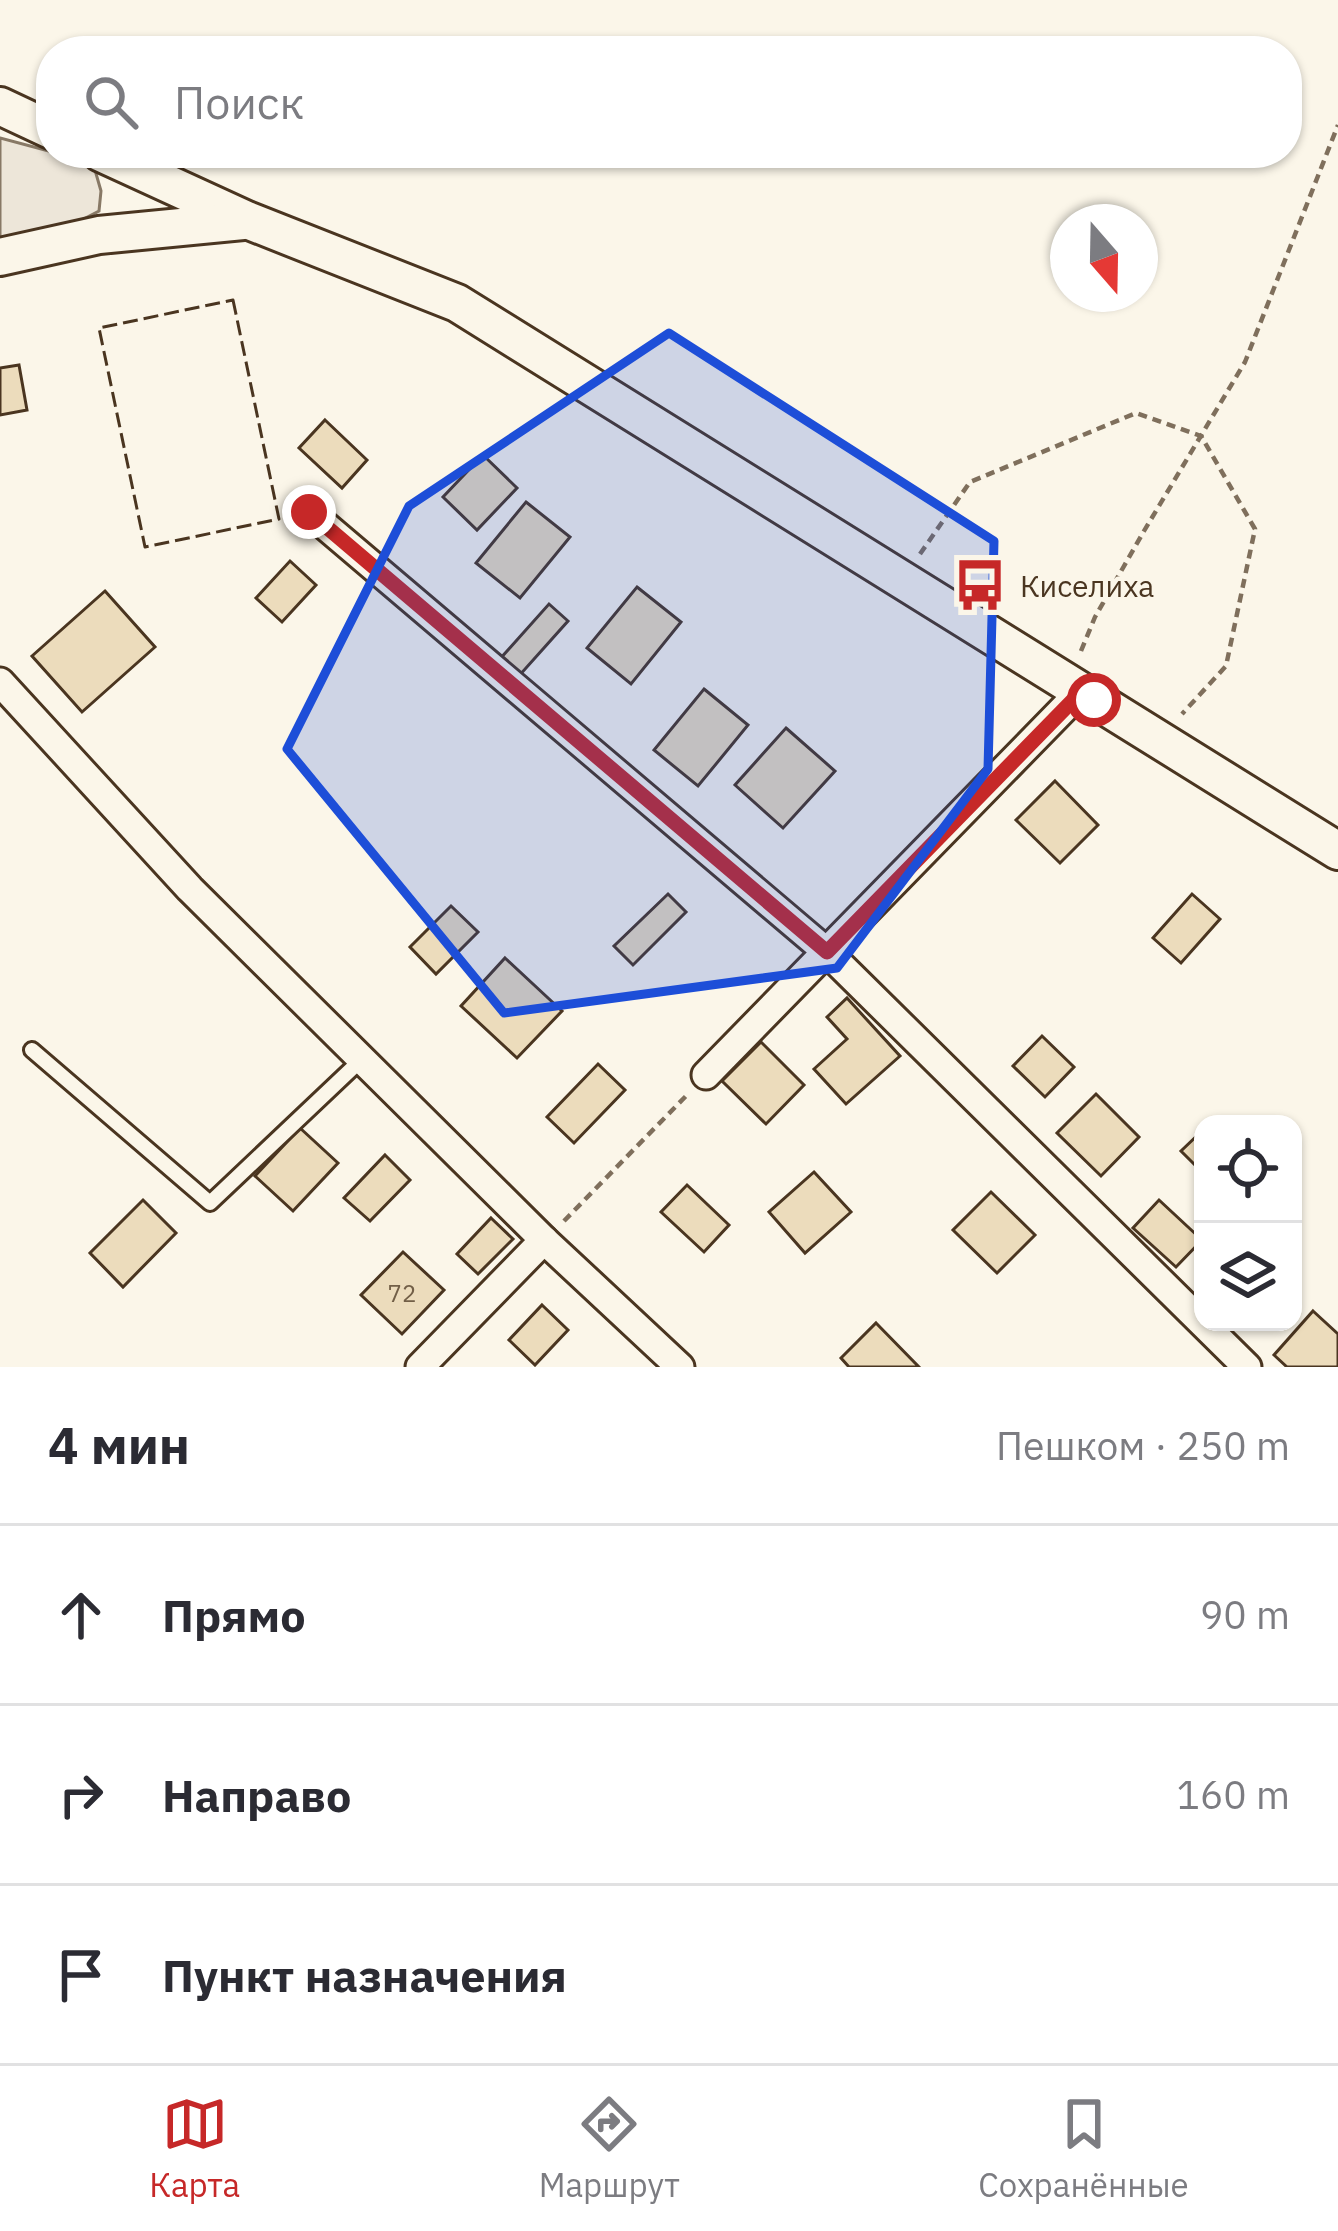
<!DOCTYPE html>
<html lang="ru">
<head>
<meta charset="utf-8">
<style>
  :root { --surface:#fff; --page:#f2f2f3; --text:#2b2b33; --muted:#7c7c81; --line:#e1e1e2; --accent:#c62828 }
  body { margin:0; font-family:"IBM Plex Sans",sans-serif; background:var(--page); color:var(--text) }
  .controls { position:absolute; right:36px; bottom:36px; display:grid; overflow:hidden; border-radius:24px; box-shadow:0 3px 9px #0004 }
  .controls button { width:108px; height:108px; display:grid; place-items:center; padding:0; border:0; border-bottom:3px solid var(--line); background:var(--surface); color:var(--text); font:60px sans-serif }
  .compass { position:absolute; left:1050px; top:204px; width:108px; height:108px; border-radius:50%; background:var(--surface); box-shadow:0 3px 9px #0004; rotate:160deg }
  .stop { position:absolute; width:36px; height:36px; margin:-27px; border:9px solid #c62828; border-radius:50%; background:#fff }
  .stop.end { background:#c62828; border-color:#fff; box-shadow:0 3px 12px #0008 }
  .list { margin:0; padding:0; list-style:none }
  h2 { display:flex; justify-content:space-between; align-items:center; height:156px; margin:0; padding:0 48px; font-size:51px }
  h2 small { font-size:39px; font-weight:400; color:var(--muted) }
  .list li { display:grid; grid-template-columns:78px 1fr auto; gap:36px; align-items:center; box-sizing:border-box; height:180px; padding:0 48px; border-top:3px solid var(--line) }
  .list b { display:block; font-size:45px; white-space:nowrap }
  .list em { font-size:39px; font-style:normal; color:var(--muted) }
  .icon { flex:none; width:66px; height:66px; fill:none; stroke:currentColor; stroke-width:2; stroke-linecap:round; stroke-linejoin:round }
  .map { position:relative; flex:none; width:1338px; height:1367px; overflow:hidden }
  .search { position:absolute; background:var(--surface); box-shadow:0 3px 9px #0004; left:36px; right:36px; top:36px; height:132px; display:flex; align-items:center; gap:30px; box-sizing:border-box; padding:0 42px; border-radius:48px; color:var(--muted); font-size:45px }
  .sheet { height:696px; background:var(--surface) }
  nav { display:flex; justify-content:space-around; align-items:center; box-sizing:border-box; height:168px; border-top:3px solid var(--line); background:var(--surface); font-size:33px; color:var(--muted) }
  nav a { display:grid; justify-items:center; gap:6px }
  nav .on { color:var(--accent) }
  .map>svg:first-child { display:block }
  .green { fill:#ede6d9; stroke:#887966; stroke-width:3 }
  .building { fill:#ecdcbc; stroke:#4a3520; stroke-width:3 }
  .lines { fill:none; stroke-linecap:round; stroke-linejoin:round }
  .lane-casing { stroke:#4a3520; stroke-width:20 }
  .street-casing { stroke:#4a3520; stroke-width:33 }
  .secondary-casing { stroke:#4a3520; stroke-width:42 }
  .path { stroke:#7f6f5c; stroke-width:4.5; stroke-dasharray:9 6; stroke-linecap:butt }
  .lane { stroke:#fbf6e9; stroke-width:14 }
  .street { stroke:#fbf6e9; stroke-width:27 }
  .secondary { stroke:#fbf6e9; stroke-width:36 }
  .fence { stroke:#4a3520; stroke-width:3; stroke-dasharray:15 6; stroke-linecap:butt }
  .route { stroke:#c62828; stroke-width:15 }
  .marked { fill:#1d4ed8; fill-opacity:0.2; stroke:#1d4ed8; stroke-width:9; stroke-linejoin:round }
  .labels { text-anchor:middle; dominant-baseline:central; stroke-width:9; stroke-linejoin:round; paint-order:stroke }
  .number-label { font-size:24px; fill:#725f47 }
  .poi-label { font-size:30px; fill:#4a3520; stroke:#fbf6e9; text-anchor:start }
</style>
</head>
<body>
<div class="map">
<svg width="1338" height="1367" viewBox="0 0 1338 1367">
  <rect width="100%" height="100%" fill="#fbf6e9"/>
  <path class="green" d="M0,138L60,154L95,170L101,191L99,211L68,227L0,245Z"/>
  <g class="building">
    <path d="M19,365L27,410L0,415V368Z"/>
    <path d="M325,420L367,460L342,488L299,448Z"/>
    <path d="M483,455L517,488L477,530L443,497Z"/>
    <path d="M526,502L570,537L520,598L476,563Z"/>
    <path d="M290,561L316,585L282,622L256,598Z"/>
    <path d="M637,587L681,622L631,684L587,648Z"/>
    <path d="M105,591L155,647L82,712L32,656Z"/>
    <path d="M549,604L568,621L518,677L499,660Z"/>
    <path d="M704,689L748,725L698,786L654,750Z"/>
    <path d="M786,728L835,771L783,828L735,785Z"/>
    <path d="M1055,781L1098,825L1060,863L1016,820Z"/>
    <path d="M668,894L686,912L633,965L614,946Z"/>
    <path d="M1192,894L1220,919L1181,963L1153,938Z"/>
    <path d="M451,906L478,932L436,974L410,947Z"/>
    <path d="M505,958L562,1011L517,1058L461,1006Z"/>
    <path d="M847,998L900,1056L846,1104L814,1069L847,1039L827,1017Z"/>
    <path d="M1042,1036L1074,1067L1045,1097L1013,1066Z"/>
    <path d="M761,1042L804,1085L766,1124L722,1081Z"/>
    <path d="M598,1064L625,1090L574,1143L547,1117Z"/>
    <path d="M1096,1094L1139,1137L1101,1176L1057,1133Z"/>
    <path d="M300,1128L338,1163L293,1211L255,1176Z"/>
    <path d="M1203,1130V1173L1181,1151Z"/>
    <path d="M385,1155L410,1180L370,1221L344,1198Z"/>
    <path d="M814,1172L851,1212L805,1253L769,1212Z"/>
    <path d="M687,1185L729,1225L704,1252L661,1212Z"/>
    <path d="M991,1192L1035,1235L997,1273L953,1230Z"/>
    <path d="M143,1200L176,1233L123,1287L90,1253Z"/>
    <path d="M1159,1200L1202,1240L1176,1267L1133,1228Z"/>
    <path d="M491,1218L513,1239L478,1274L457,1254Z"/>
    <path d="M403,1252L444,1290L402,1334L361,1295Z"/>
    <path d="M542,1305L568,1330L535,1365L509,1340Z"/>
    <path d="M1313,1311L1338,1334V1367H1287L1274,1355Z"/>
    <path d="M876,1323L919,1367H849L841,1358Z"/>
  </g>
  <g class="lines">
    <g class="lane-casing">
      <path id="lane" d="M32,1050L210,1203L362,1059"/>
    </g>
    <g class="street-casing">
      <g id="street">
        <path d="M309,512L827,952L1247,1367"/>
        <path d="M0,682L190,889L544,1240L680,1367"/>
        <path d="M706,1075L1080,692"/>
        <path d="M420,1367L544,1240"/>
      </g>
    </g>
    <g class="secondary-casing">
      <g id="secondary">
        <path d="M0,106L51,130"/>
        <path d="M101,153L247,220L457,303L1338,851"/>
        <path d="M0,257L99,235L243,221"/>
      </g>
    </g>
    <g class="path">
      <path d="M920,554L970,482L1136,413L1201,436L1255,529L1226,666L1182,714"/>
      <path d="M1081,651L1095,617L1144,531L1245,362L1338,125"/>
      <path d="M564,1221L686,1096"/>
    </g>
    <use href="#lane" class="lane"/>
    <use href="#street" class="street"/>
    <use href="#secondary" class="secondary"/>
    <path class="fence" d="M233,300L279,519L145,547L99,328Z"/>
  </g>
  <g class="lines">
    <path class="route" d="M309,512L827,952L1081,692L1094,700"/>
  </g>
  <path class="marked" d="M669,333L994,541L988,769L837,968L504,1013L287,749L409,506Z"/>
  <defs>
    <g id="bus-bare" transform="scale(4.14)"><path d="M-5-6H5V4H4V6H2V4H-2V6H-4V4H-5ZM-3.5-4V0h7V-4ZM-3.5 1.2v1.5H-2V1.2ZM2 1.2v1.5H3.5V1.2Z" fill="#c62828" stroke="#fbf6e9" stroke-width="2.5" paint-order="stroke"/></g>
  </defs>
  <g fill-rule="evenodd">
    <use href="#bus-bare" x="980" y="585"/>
  </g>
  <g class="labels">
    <g class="number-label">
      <text x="402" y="1293">72</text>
    </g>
    <g class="poi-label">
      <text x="1020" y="585">Киселиха</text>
    </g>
  </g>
</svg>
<div class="controls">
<button><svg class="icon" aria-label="locate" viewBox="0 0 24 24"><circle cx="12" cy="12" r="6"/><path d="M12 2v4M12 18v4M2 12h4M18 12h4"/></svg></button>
<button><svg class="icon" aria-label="layers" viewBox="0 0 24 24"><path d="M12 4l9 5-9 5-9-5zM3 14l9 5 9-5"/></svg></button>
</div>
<svg class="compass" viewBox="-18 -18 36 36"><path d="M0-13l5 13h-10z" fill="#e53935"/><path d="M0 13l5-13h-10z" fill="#7c7c81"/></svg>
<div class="stop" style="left:1094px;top:700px"></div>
<div class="stop end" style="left:309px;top:512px"></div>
<div class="search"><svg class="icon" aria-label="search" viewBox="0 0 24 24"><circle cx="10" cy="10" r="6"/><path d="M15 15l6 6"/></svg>Поиск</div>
</div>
<section class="sheet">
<h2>4 мин<small>Пешком · 250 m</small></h2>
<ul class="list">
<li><svg class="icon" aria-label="ahead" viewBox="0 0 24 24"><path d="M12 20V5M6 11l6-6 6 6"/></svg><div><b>Прямо</b></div><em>90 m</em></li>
<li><svg class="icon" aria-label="right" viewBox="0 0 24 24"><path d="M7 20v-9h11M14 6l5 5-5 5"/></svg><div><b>Направо</b></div><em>160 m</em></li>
<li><svg class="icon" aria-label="arrive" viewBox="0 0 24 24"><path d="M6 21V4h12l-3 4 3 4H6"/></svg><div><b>Пункт назначения</b></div></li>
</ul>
</section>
<nav>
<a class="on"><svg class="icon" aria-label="map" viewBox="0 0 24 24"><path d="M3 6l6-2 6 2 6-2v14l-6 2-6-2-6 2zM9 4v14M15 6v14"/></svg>Карта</a>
<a><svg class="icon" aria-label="directions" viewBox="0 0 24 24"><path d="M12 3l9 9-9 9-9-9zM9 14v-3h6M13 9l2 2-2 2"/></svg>Маршрут</a>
<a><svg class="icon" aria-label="saved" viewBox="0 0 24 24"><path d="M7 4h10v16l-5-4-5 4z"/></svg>Сохранённые</a>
</nav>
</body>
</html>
